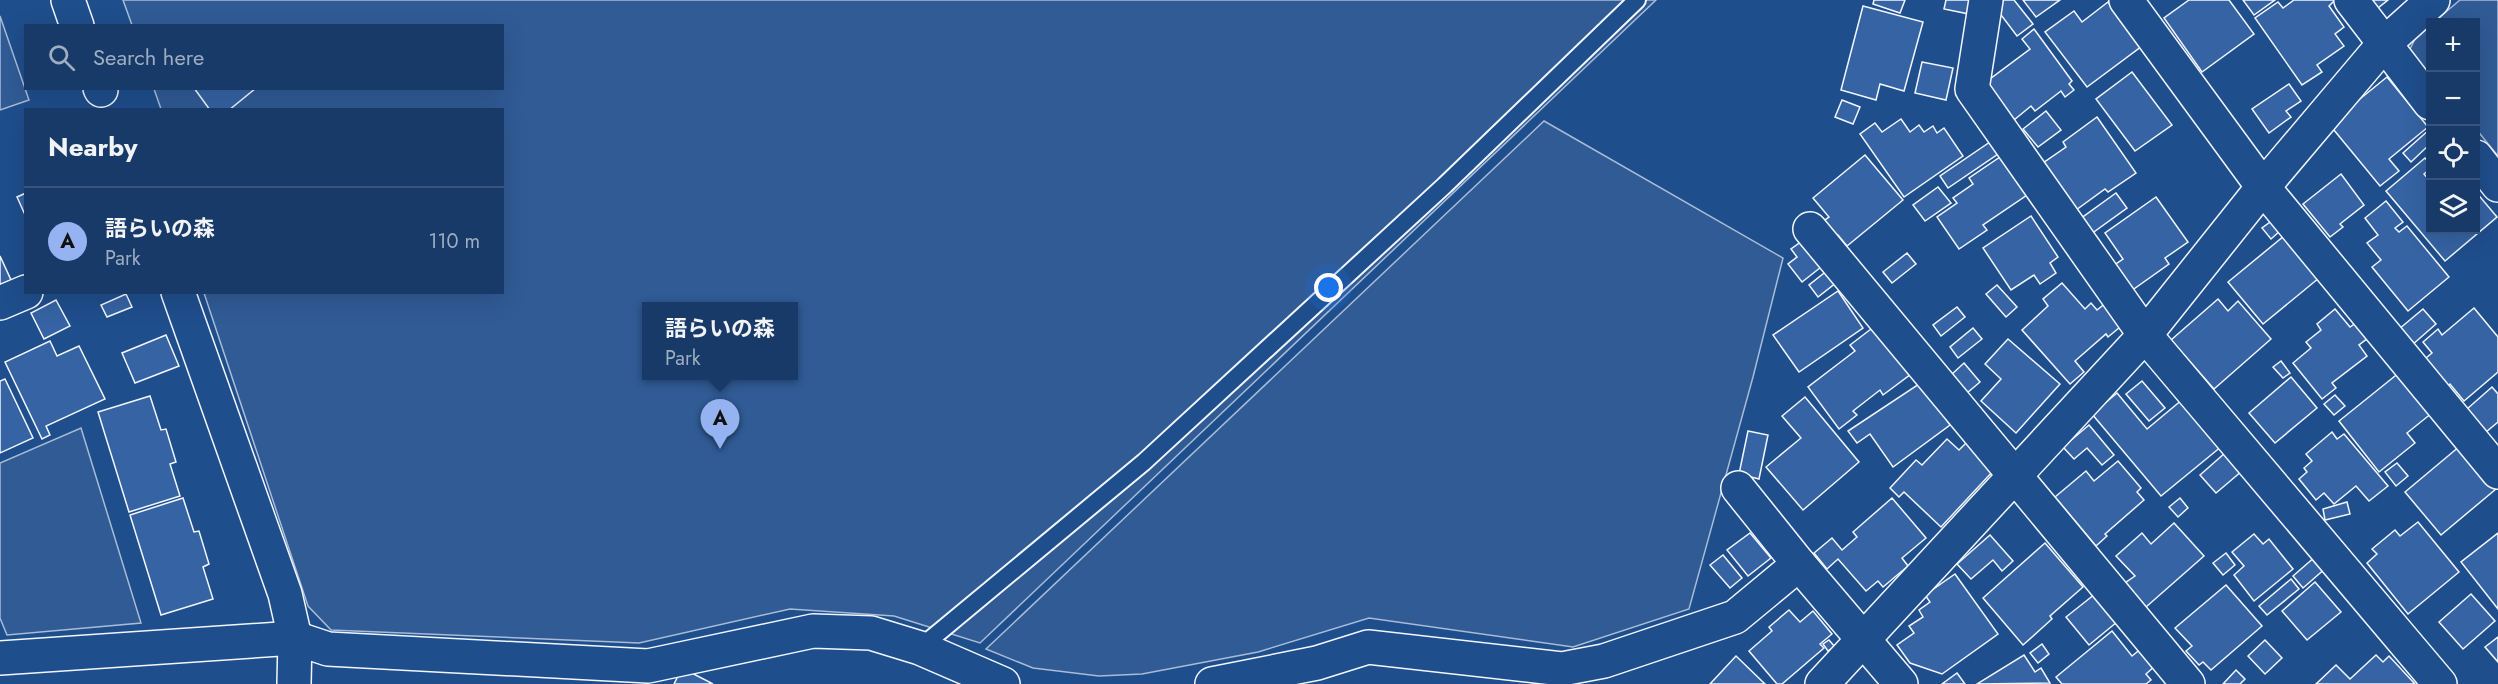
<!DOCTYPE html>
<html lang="en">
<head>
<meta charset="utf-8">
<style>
  :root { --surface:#173a69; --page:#20416f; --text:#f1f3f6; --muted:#9eadc0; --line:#36547d; --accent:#95b2f1 }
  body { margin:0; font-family:Jost,"Noto Sans JP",sans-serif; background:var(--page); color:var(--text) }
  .controls { position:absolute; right:18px; top:18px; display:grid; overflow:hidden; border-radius:0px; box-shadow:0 6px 24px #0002 }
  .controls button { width:54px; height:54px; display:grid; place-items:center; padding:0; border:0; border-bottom:2px solid var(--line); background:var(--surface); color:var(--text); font:30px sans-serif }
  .you { position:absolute; left:1329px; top:288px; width:21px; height:21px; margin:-15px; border:4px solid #fff; border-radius:50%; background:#1a73e8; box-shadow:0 0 0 9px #1a73e833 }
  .badge { display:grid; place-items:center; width:39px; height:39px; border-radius:50%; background:var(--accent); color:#111; font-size:20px; font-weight:700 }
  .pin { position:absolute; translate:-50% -50px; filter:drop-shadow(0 2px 3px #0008) }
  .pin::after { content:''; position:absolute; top:32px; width:21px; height:18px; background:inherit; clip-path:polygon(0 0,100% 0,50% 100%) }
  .popup { position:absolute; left:642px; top:302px; width:156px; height:78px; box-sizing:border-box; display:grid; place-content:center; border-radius:0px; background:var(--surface); filter:drop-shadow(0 2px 4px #0005); font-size:20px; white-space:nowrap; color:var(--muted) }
  .popup b { font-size:22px; color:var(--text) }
  .popup::after { content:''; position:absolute; left:50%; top:100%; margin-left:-12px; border:12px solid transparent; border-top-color:var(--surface) }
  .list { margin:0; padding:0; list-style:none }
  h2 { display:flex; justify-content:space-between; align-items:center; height:78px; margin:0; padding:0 24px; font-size:26px }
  h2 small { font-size:20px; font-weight:400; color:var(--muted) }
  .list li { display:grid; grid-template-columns:39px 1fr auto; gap:18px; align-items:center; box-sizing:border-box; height:108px; padding:0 24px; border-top:2px solid var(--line) }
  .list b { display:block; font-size:22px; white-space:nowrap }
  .list p { margin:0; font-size:20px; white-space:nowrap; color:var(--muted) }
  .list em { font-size:20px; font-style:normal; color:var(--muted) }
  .icon { flex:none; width:33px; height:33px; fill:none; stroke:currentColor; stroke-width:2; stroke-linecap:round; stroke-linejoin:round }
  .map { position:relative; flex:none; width:2498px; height:684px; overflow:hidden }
  .search { position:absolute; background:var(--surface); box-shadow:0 6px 24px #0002; left:24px; top:24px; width:480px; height:66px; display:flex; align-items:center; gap:15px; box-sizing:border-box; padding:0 21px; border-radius:0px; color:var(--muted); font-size:22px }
  .panel { position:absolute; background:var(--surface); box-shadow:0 6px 24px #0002; left:24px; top:108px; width:480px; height:186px; border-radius:0px }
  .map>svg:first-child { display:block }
  .built { fill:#305b95; stroke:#a8bbd7; stroke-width:1.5; fill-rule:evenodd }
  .building { fill:#3563a3; stroke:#f2f6ff; stroke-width:1.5 }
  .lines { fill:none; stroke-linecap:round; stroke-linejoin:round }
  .lane-casing { stroke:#f2f6ff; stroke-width:20 }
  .street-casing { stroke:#f2f6ff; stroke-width:36 }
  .secondary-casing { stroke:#f2f6ff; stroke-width:36 }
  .lane { stroke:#1f4e8c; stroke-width:16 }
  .street { stroke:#1f4e8c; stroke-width:33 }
  .secondary { stroke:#1f4e8c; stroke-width:33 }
</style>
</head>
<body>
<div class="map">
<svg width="2498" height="684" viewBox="0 0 2498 684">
  <rect width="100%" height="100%" fill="#1f4e8c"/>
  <g class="built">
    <path d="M123,0H1656L980,643L894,616L790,609L639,643L331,630L308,606L204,293L502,292V110L161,109L154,89L502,88V26L132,25ZM646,306H794V376H646Z"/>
    <path d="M2460,0H2498V156L2476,129V22H2434Z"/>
    <path d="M0,16L29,100L0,110Z"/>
    <path d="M2430,25V76L2409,51L2416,37Z"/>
    <path d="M1544,121L1783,258L1753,377L1689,609L1573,647L1369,618L1258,652L1142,674L1099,676L1033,668L986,649Z"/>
    <path d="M81,428L141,623L7,635L0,618V463Z"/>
  </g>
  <g class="building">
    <path d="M1874,0H1905L1900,13L1873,4Z"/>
    <path d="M1946,0H1971L1969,14L1944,9Z"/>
    <path d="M2004,0H2014L2033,24L2017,36L1995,7Z"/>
    <path d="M2023,0H2060L2036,17Z"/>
    <path d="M2189,0H2229L2254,34L2202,72L2164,18Z"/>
    <path d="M2243,0H2275L2254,15Z"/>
    <path d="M2294,0H2335L2329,6L2344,27L2335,34L2344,46L2317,65L2322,72L2302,85L2255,18L2278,2L2283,8Z"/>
    <path d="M2371,0H2388L2378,8Z"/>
    <path d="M2108,2L2142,46L2087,87L2045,32L2074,11L2082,22Z"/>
    <path d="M1863,6L1923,22L1904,91L1880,84L1876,100L1841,90Z"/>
    <path d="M2034,29L2072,81L2069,84L2074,90L2065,97L2061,91L2035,111L2031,106L2014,120L1986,82L2030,49L2022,39Z"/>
    <path d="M1922,62L1953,68L1946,100L1915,93Z"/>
    <path d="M2132,72L2172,125L2135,151L2096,99Z"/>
    <path d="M2387,77L2428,127L2389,159L2399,171L2380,186L2329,124Z"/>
    <path d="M2289,84L2301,101L2286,111L2291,117L2269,133L2252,109Z"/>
    <path d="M194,88H256L229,110H210Z"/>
    <path d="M1842,100L1860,107L1853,124L1835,117Z"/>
    <path d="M2046,111L2061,130L2038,147L2023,129Z"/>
    <path d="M2097,117L2136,173L2108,192L2105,189L2076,210L2043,163L2066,147L2063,142Z"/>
    <path d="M1901,119L1910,132L1919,125L1924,132L1933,126L1937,133L1944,128L1963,156L1904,197L1860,134L1875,123L1882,132Z"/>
    <path d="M2430,129V144L2411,162L2403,153Z"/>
    <path d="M1990,142L1998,154L1948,188L1940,176Z"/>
    <path d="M1865,155L1903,200L1847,246L1838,235L1835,238L1822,222L1829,217L1813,198Z"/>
    <path d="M2003,155L2030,193L1983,225L1987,230L1959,249L1937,217L1957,203L1953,198L1973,184L1969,178Z"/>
    <path d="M2425,158L2430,164V169L2424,174L2430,181V230H2476V192L2497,217L2445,261L2386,191Z"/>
    <path d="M2341,174L2364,205L2340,224L2343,227L2330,237L2303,204Z"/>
    <path d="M1938,187L1951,203L1925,221L1913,205Z"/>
    <path d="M26,193V217L17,197Z"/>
    <path d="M2116,193L2127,208L2091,234L2080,219Z"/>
    <path d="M2156,197L2188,242L2165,258L2169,264L2131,291L2113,266L2123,259L2105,233Z"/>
    <path d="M2386,201L2403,222L2395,228L2399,232L2407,226L2449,277L2408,311L2372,267L2381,260L2367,243L2378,235L2365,218Z"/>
    <path d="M2031,216L2058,257L2050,263L2056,273L2040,284L2034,275L2011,290L1983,248Z"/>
    <path d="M2273,220L2281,230L2271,239L2262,228Z"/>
    <path d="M2284,236L2319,278L2263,324L2228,282Z"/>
    <path d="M1805,239L1825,264L1802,282L1788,264L1797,257L1791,249Z"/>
    <path d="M1907,253L1916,264L1892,283L1883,272Z"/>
    <path d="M0,256L11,280L0,285Z"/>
    <path d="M1828,270L1837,282L1818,297L1809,285Z"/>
    <path d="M2062,283L2085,309L2091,303L2097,310L2107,302L2125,323L2108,337L2106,334L2075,361L2084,372L2070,384L2022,330L2048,306L2043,299Z"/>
    <path d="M1997,285L2017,307L2006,317L1986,294Z"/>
    <path d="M1838,291L1863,328L1799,372L1773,335Z"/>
    <path d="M126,294L132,307L107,317L101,305Z"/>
    <path d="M2218,299L2228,311L2238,301L2271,339L2214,389L2171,340Z"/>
    <path d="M56,300L70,326L44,339L31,313Z"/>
    <path d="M1957,307L1965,317L1941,336L1933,325Z"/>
    <path d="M2474,308L2498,337V372L2464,401L2450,384L2444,389L2421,362L2432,353L2423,342L2438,329L2442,335Z"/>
    <path d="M2335,309L2350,327L2356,323L2368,338L2359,345L2367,356L2332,383L2336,388L2322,399L2293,363L2311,348L2306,342L2321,330L2317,324Z"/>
    <path d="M2423,309L2436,324L2412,345L2399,329Z"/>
    <path d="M1875,326L1911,374L1883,395L1880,390L1853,411L1857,415L1839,429L1808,387L1855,351L1850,345Z"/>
    <path d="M1973,328L1982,339L1958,358L1950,347Z"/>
    <path d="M166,335L179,366L135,383L122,353Z"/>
    <path d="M2008,339L2060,384L2016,433L1981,401L2001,379L1985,364Z"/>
    <path d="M50,341L57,356L79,346L105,399L46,426L50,435L42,439L5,362Z"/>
    <path d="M2281,361L2290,373L2283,378L2273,367Z"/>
    <path d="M1964,363L1980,382L1967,393L1951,375Z"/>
    <path d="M2400,372L2432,413L2407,433L2415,443L2379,472L2339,421Z"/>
    <path d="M2291,377L2317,408L2275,443L2249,413Z"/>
    <path d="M5,379L33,438L0,453V381Z"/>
    <path d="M2142,381L2165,408L2149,421L2126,394Z"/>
    <path d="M1922,382L1950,425L1893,467L1870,434L1857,443L1848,431Z"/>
    <path d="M2492,387L2498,394V422L2486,432L2467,409Z"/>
    <path d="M2117,393L2147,429L2183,399L2222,446L2161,496L2092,414Z"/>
    <path d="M2335,395L2345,406L2334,415L2324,404Z"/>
    <path d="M150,396L161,430L166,429L176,462L170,464L180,496L129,512L98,412Z"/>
    <path d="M1805,397L1859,462L1803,510L1766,467L1801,438L1782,416Z"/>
    <path d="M2089,425L2114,455L2102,465L2087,448L2074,459L2063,447Z"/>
    <path d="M1748,431L1768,435L1759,479L1739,474Z"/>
    <path d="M2332,432L2337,439L2344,434L2388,486L2369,501L2356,486L2334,504L2324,493L2316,500L2299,479L2307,472L2304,468L2312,461L2306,454Z"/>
    <path d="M1947,439L1959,450L1969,440L1994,470L1941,527L1904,492L1899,497L1890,488L1916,460L1922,465Z"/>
    <path d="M2460,446L2496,489L2441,535L2405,492Z"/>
    <path d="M2225,453L2242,471L2216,493L2200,475Z"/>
    <path d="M2118,461L2141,488L2137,492L2144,500L2105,534L2107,536L2096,546L2055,497L2086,471L2094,481Z"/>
    <path d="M2397,463L2408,476L2396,486L2385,472Z"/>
    <path d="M183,498L194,532L199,531L209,564L203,567L213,599L161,615L130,515Z"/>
    <path d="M1892,498L1926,538L1902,558L1908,566L1883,587L1878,581L1866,591L1838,559L1827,569L1814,553L1832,538L1842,550L1857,537L1853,532Z"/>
    <path d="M2180,498L2188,508L2178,517L2169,507Z"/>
    <path d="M2347,502L2350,514L2325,520L2323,509Z"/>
    <path d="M2418,522L2459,572L2408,614L2367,563L2377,554L2372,549L2395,530L2400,536Z"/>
    <path d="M2174,523L2204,556L2146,607L2125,583L2135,576L2116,556L2142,533L2151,544Z"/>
    <path d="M1750,533L1771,558L1748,576L1727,550Z"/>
    <path d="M2498,533V609L2461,562Z"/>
    <path d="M2254,534L2263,544L2269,539L2293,569L2254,601L2234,575L2244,566L2232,552Z"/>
    <path d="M1990,535L2013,561L2002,571L1993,560L1971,579L1957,564Z"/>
    <path d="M2045,543L2083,587L2050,616L2052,619L2023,645L1983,598Z"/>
    <path d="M2226,553L2235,565L2223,575L2213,563Z"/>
    <path d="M1723,555L1742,578L1730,588L1710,565Z"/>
    <path d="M2316,556L2327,567L2303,588L2293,576Z"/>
    <path d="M1955,574L1998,634L1942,674L1910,663L1897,645L1914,633L1909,626L1923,617L1919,610L1930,602L1925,595Z"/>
    <path d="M2291,579L2299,589L2267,615L2259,606Z"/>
    <path d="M2315,582L2341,612L2307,640L2282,611Z"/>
    <path d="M2226,585L2262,626L2211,670L2203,662L2199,665L2186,651L2192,646L2175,628Z"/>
    <path d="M2095,594L2117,622L2089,645L2066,617Z"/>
    <path d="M2471,594L2495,621L2463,649L2439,622Z"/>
    <path d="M1789,610L1800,622L1813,611L1832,634L1820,644L1824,648L1782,684H1777L1749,651L1772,631L1769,627Z"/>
    <path d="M2112,631L2132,656L2142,648L2156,665L2146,674L2151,680L2146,684H2062L2056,677Z"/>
    <path d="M2498,637V662L2485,647Z"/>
    <path d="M1829,640L1835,647L1828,651L1823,644Z"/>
    <path d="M2265,640L2282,658L2265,674L2248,656Z"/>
    <path d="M2042,644L2049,654L2038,663L2030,653Z"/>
    <path d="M2024,655L2035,672L2041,668L2050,683L1977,684Z"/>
    <path d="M2376,655L2383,662L2389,656L2415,684H2316L2336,665L2350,679Z"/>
    <path d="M1736,656L1765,684H1710Z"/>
    <path d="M682,668L713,684H674Z"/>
    <path d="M2236,670L2245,679L2240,684H2223Z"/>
    <path d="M1957,673L1965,684H1942Z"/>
  </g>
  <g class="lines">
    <g class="lane-casing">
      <path id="lane" d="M920,648L1144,462L1445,185L1637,0"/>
    </g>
    <g class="street-casing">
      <g id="street">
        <path d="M1986,0L1972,89L2145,335L2440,684"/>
        <path d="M2126,0L2263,187L2498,472"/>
        <path d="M2351,0L2430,103"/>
        <path d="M2476,157L2498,185"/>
        <path d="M1810,229L2188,684"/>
        <path d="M178,292L285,594L295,638"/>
        <path d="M0,303L26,292"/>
        <path d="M1738,488L1799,564"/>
        <path d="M0,658L295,638L328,649L648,666L813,631L871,633L920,648L1003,684"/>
        <path d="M1212,684L1317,663L1368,647L1562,669L1604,661L1735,617L1799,564L1901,684"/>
        <path d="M1822,684L2145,335L2263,187L2383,45L2433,0"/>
      </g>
    </g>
    <g class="secondary-casing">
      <g id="secondary">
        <path d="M68,0L77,26"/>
        <path d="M100,88L101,90"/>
        <path d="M294,684L295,638"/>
      </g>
    </g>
    <use href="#lane" class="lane"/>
    <use href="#street" class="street"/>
    <use href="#secondary" class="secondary"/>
  </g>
</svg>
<div class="controls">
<button>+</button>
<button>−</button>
<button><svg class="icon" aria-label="locate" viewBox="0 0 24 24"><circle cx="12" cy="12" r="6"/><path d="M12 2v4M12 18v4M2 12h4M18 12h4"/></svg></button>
<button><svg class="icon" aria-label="layers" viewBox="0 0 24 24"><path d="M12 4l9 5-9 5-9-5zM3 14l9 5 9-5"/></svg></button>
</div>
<div class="you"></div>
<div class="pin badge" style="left:720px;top:449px">A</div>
<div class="popup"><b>語らいの森</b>Park</div>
<div class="search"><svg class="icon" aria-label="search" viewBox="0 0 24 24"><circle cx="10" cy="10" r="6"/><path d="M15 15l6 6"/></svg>Search here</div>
<section class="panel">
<h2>Nearby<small></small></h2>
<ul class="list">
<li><span class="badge">A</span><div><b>語らいの森</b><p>Park</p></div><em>110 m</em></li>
</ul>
</section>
</div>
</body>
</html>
